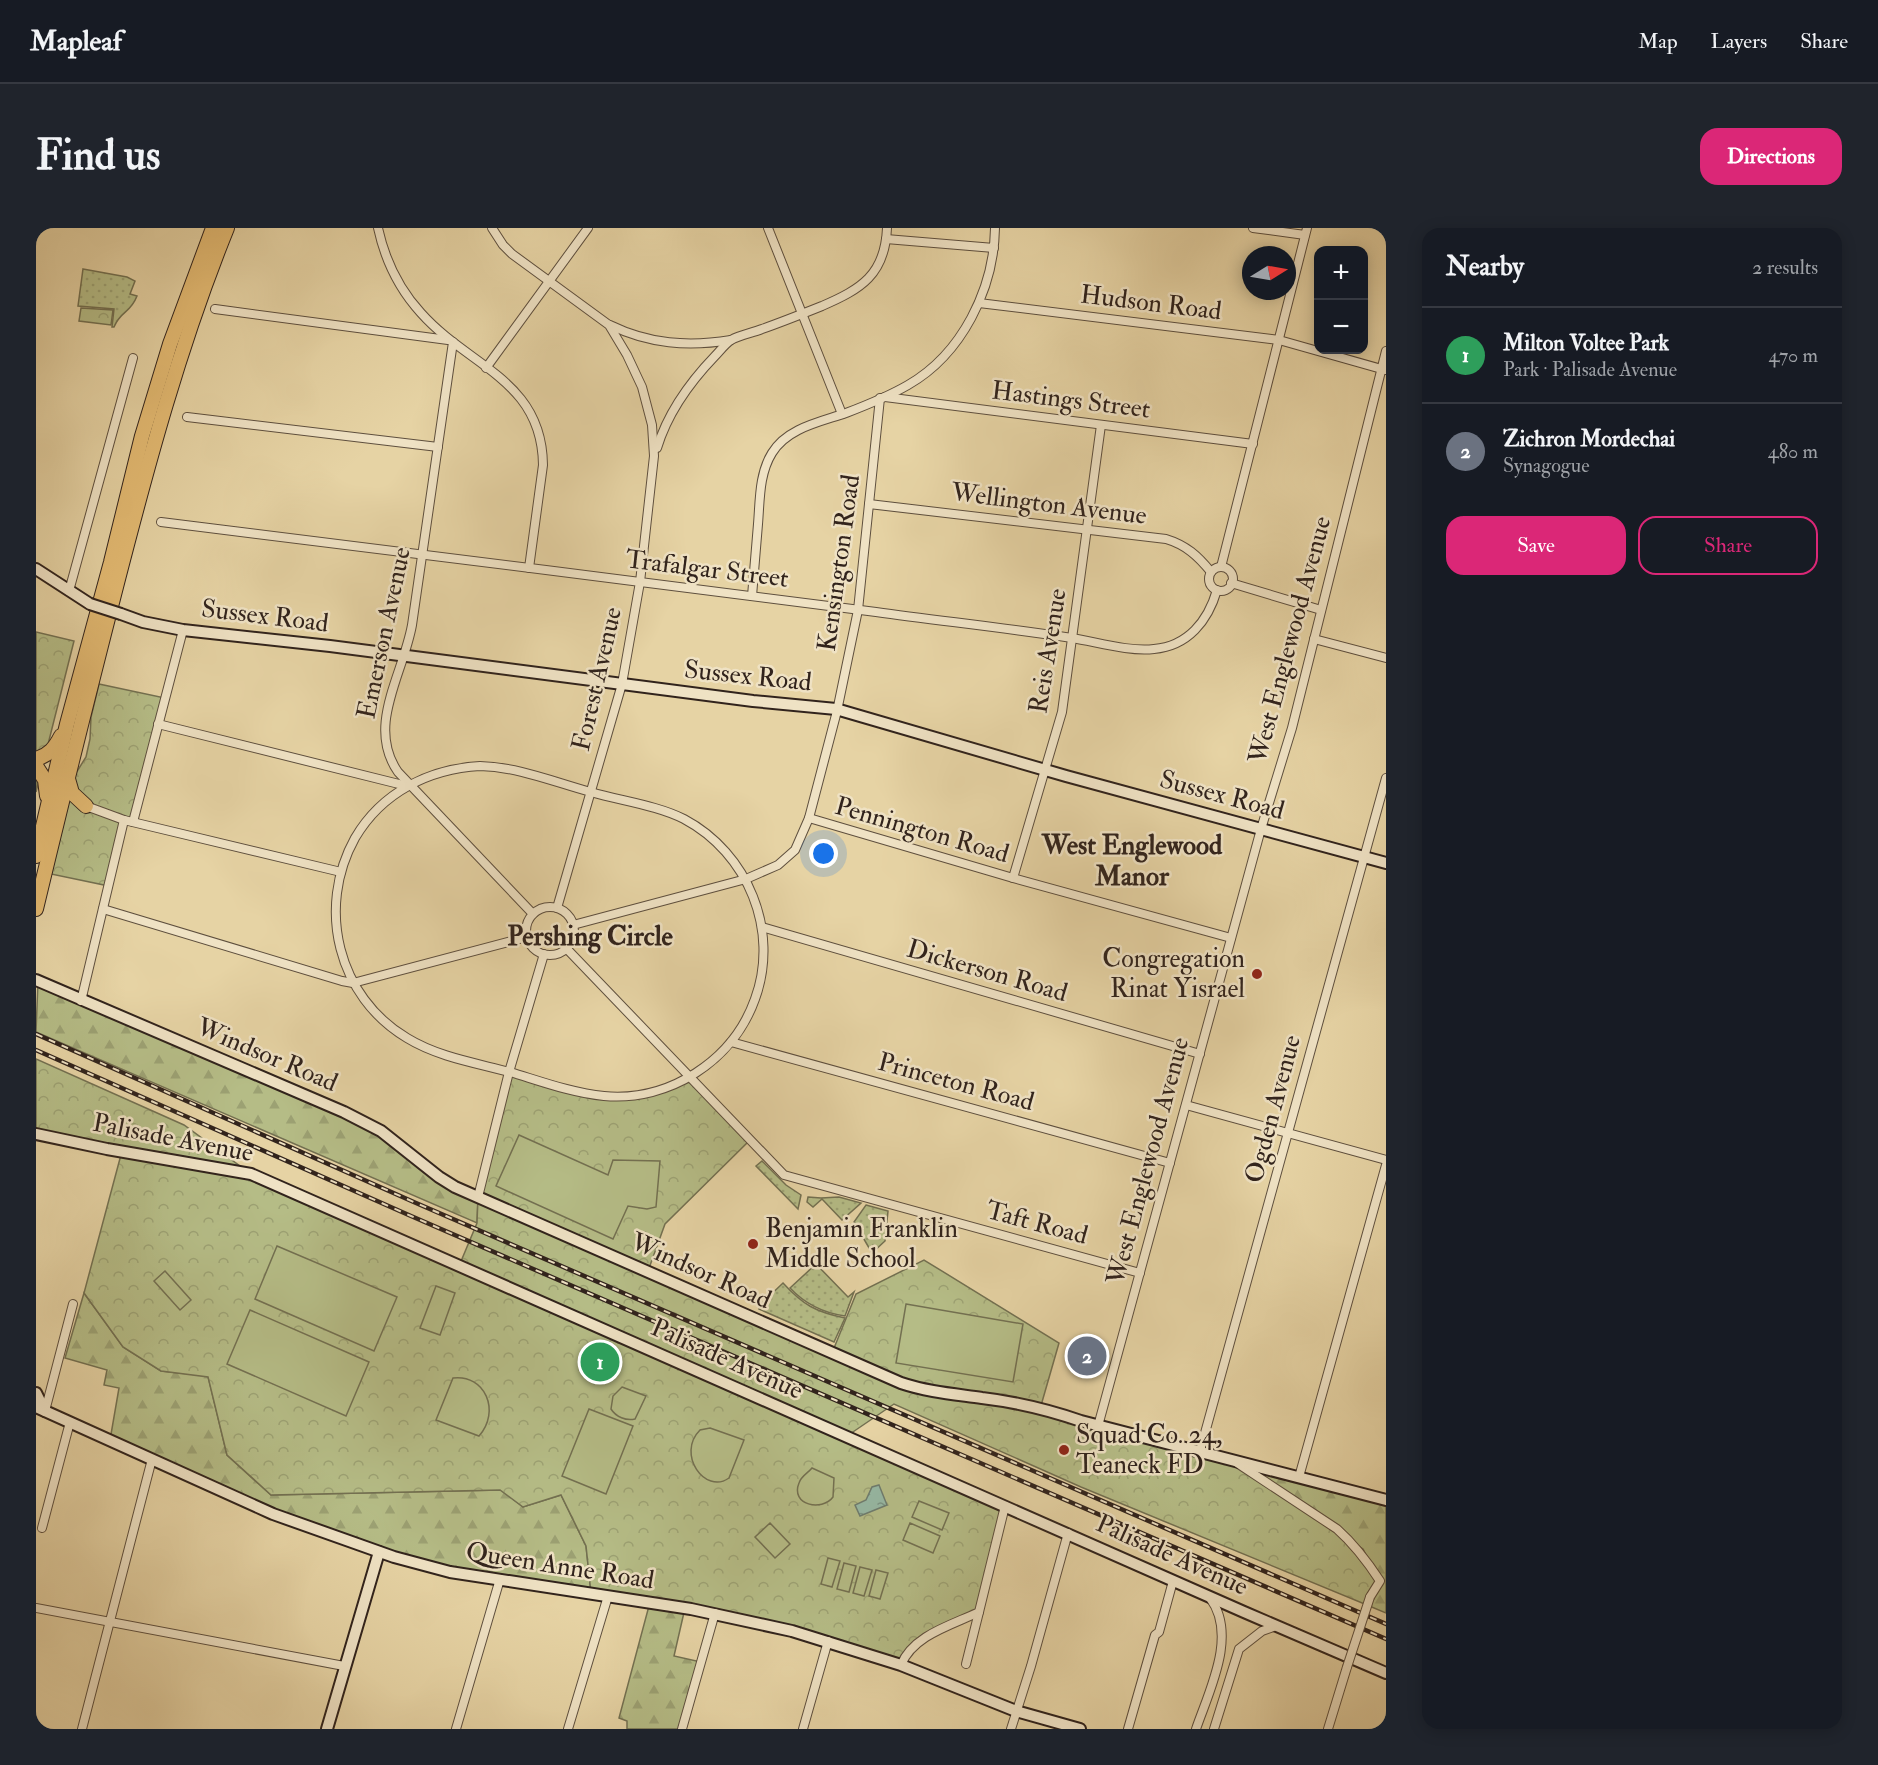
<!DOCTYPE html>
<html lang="en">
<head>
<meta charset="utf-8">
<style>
  :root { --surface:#171b24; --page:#20242c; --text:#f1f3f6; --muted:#9ea1a6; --line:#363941; --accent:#db2777 }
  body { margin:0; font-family:"IM FELL Double Pica",serif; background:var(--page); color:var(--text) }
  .controls { position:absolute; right:18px; top:18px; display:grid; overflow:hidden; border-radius:12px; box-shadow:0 3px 15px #0003 }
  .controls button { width:54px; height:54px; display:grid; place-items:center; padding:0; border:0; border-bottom:2px solid var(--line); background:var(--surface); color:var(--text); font:30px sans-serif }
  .compass { position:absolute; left:1206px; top:18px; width:54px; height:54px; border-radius:50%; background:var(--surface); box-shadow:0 3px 15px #0003; rotate:79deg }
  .you { position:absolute; left:788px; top:626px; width:21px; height:21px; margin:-15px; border:4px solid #fff; border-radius:50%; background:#1a73e8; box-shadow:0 0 0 9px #1a73e833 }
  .badge { display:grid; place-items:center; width:39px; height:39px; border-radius:50%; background:var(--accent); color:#fff; font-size:20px; font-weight:700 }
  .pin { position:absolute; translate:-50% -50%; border:3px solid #fff; box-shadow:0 2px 6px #0006 }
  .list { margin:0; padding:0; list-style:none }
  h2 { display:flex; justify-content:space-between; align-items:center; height:78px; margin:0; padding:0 24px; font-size:26px }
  h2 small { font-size:20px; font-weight:400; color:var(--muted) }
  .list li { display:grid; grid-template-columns:39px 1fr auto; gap:18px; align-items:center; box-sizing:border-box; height:96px; padding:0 24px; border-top:2px solid var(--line) }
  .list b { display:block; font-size:22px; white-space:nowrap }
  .list p { margin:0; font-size:20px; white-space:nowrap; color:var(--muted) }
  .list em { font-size:20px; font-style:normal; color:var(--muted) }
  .actions { display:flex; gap:12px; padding:18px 24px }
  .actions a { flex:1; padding:14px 0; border:2px solid var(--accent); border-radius:18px; text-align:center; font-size:21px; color:var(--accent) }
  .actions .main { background:var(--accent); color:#fff }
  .map { position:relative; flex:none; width:1350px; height:1501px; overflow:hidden; border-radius:18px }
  header { display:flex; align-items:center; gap:36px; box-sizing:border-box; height:84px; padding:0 30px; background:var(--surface); border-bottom:2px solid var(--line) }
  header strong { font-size:28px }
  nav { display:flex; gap:33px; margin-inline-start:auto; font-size:21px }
  .intro { display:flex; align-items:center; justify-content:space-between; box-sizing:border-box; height:144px; padding:0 36px }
  h1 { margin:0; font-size:42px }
  .button { padding:15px 27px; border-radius:18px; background:var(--accent); color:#fff; font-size:21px; font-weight:700 }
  main { display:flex; gap:36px; padding:0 36px }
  aside { flex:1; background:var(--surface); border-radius:18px; box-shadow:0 3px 15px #0003 }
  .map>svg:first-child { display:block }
  .grass { fill:url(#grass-dots); stroke:#737051; stroke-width:1.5 }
  .forest { fill:url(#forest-firs); stroke:#737051; stroke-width:1.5 }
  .park { fill:url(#park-crowns); stroke:#737051; stroke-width:1.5 }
  .pitch { fill:#b5bc86; stroke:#737051; stroke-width:1.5 }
  .water { fill:url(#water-ripples); stroke:#6e7c6e; stroke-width:1.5 }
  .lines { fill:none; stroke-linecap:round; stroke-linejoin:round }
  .street-casing { stroke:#5e4f3e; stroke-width:10 }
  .secondary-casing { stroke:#31231c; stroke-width:14 }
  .highway-casing { stroke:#31231c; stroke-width:16 }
  .street { stroke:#efe2c4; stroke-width:8 }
  .secondary { stroke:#efe2c4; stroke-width:10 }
  .highway { stroke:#e3ba72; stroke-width:14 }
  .rail-casing { stroke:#31231c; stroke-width:4.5 }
  .rail { stroke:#efe2c4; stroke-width:2; stroke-dasharray:7; stroke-linecap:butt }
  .street-bridge-casing { stroke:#5e4f3e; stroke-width:10; stroke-linecap:butt }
  .secondary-bridge-casing { stroke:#31231c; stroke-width:14; stroke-linecap:butt }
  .street-bridge { stroke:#efe2c4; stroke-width:8 }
  .secondary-bridge { stroke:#efe2c4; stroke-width:10 }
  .poi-dot { fill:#8f2418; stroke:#efe2c4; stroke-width:2 }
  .labels { text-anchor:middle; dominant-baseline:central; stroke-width:5; stroke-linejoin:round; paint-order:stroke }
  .street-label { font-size:26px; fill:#31231c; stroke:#efe2c4 }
  .poi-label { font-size:26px; fill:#31231c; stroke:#efe2c4; text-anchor:start }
  .neighbourhood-label { font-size:27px; font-weight:bold; fill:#31231c; stroke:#efe2c4 }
</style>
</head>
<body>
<header>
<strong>Mapleaf</strong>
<nav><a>Map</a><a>Layers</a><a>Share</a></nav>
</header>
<div class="intro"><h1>Find us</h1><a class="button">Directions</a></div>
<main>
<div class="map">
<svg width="1350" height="1501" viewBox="0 0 1350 1501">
  <defs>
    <pattern id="grass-dots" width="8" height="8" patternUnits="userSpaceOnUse" patternTransform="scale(1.5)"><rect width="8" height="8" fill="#b5bc86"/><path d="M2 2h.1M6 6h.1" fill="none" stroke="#9ca173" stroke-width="1.8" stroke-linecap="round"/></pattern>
    <pattern id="forest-firs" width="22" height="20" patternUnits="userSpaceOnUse" patternTransform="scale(1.5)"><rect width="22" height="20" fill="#b5bc86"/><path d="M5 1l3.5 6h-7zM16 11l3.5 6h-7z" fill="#9ca173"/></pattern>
    <pattern id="park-crowns" width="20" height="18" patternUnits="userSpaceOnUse" patternTransform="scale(1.5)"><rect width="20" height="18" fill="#b5bc86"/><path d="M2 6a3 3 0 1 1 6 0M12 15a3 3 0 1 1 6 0" fill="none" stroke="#9ca173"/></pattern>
    <pattern id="water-ripples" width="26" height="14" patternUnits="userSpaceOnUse" patternTransform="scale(1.5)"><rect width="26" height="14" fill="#96b8a4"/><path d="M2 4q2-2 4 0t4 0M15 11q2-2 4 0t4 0" fill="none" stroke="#7b9585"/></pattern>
  </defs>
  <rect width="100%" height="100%" fill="#e6d3a4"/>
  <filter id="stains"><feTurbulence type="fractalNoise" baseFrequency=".00333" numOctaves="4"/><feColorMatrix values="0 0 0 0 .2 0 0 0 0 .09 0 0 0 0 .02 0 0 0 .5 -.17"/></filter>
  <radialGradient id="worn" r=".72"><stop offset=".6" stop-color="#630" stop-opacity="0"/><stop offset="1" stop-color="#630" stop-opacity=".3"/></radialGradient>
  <g class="grass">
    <path d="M47,41L91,49L99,53L94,66L101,68C94,86 85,82 78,99H76L78,81L42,78Z"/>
    <path d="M726,933L750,957L765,967L762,981L720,938Z"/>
    <path d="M772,969L785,970L803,969L825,975L806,992L786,971L777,979L771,974Z"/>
    <path d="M830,977L852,983L849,1013L836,1025L818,994Z"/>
    <path d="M780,1036L812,1069L818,1064L809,1088C788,1085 769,1076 754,1060Z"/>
    <path d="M747,1055C767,1077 780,1084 809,1090L798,1114L723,1081L724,1077Z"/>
  </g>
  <g class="forest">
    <path d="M2,753L308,884L442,969L441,995L0,804Z"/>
    <path d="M48,1065L87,1119L125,1143L172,1148L191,1227L235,1267L465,1262L487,1279L525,1267L550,1318L555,1365L414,1344L255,1293L74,1212L83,1160L68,1157L71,1142L29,1130Z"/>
    <path d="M1194,1231L1350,1272V1385L1331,1377Z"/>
    <path d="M614,1374L649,1380L638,1428L665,1434L646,1501H591V1493L583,1490Z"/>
  </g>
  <g class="park">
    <path d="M45,80L77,82L75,97L43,93Z"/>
    <path d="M0,404L38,413L0,564Z"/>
    <path d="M63,456L129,470L97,594L89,593L73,658L15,646L40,545L50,529L54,511L55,489Z"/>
    <path d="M0,831L148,897L215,946L423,1038L441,995L442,969L473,844L552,866L601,867L654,849L714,912L629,996L612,1043L796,1125L820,1066L888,1032L1023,1115L1004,1181L1194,1231L1327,1321L1341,1348L1331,1377L1045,1259L858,1176L811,1208L969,1278L943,1384L888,1410L865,1437L792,1413L555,1365L550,1318L525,1267L487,1279L464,1262L235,1267L191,1227L172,1149L125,1143L87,1119L48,1065L86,923L0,906Z"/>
  </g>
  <g class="pitch">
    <path d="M483,907L572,947L577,932L624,933L620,979L611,981L592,978L577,1011L460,958Z"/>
    <path d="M241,1018L361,1069L338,1123L219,1071Z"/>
    <path d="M129,1043L155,1072L144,1082L118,1053Z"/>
    <path d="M400,1058L419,1065L404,1107L384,1100Z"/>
    <path d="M870,1076L987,1096L977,1154L860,1135Z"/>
    <path d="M214,1082L333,1134L310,1188L191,1136Z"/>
    <path d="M417,1150C449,1146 465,1183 443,1208L400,1192Z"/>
    <path d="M586,1159L610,1168L599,1191C590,1193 580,1189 575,1181L577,1168Z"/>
    <path d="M553,1181L597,1198L570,1266L526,1248Z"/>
    <path d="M674,1200L708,1212L693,1250C669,1267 640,1226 664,1202Z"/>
    <path d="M776,1240L798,1250L797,1269C786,1284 754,1277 763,1255C765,1248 772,1245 776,1240Z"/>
    <path d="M883,1273L913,1285L906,1302L876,1289Z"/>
    <path d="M734,1295L754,1316L739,1330L719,1309Z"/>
    <path d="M874,1295L904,1308L897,1325L867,1312Z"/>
    <path d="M792,1330L804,1333L796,1359L785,1356Z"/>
    <path d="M808,1335L820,1338L813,1364L801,1361Z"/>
    <path d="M824,1339L836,1342L828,1368L817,1365Z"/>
    <path d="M840,1342L852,1345L844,1371L833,1368Z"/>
  </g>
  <path class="water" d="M843,1257L851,1277L824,1288L819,1277L830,1272L836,1259Z"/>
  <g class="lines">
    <g class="street-casing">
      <g id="street">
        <path d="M342,0C349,32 363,61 385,85C433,139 506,152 507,237L493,340"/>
        <path d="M456,0L467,17L476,26L573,97L591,127L606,159L616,197L618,228L604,354L586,456L521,680"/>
        <path d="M732,0L806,186"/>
        <path d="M1217,0L1269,7"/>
        <path d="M850,11L958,20"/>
        <path d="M943,75L1243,112L1349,142"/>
        <path d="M179,81L412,112"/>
        <path d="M574,97C613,116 652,119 695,112"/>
        <path d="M417,114L376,397C367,447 330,498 362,544L497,686"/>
        <path d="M450,140L552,0"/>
        <path d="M849,169L1217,216"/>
        <path d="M151,189L402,219"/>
        <path d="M621,220C632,184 653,155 679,128C684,123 689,116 695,112C704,107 716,105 726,101C746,94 766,86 786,78C825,61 849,47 851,0"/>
        <path d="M833,276L1130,311C1150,317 1162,328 1175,344"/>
        <path d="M125,294C363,324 602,353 840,384C905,393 971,400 1036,410C1061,414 1093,424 1118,421C1152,418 1172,393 1181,362"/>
        <path d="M1185,339L1271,0"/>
        <circle cx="1185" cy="351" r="12"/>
        <path d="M1195,355L1285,382"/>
        <path d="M33,363L97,130"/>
        <path d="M716,368C718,344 720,320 722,296C724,272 723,246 736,225C751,200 784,194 810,185C831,177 853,168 872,157C926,126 958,61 959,0"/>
        <path d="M1278,411L1350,430"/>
        <path d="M122,496L371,558"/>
        <path d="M444,538C483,539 518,554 555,564C585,573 620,577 648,591C712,625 744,703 719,771C697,833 633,874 568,868C536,865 504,853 474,844C440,835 402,829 371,810C302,769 280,680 319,610C346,564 393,541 444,538Z"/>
        <path d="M50,578L88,592L305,644"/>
        <path d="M773,590L977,650L1195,710"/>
        <path d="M97,594L147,402"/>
        <path d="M977,650L1026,484L1065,197"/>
        <circle cx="514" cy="703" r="24"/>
        <path d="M67,681L306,753L317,755L491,709"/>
        <path d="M537,697L710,651L742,637L759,622L773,590L801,483L822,382L844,170"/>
        <path d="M726,699L1164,826"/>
        <path d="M530,720L748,947L1104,1045"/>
        <path d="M45,773L88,592"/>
        <path d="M695,814L1134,935"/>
        <path d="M1150,877L1350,932"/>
        <path d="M442,969L473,844L508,726"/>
        <path d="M9,1183L37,1076"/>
        <path d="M1062,1198L1225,601L1256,500L1350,123"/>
        <path d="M1164,1223L1350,550"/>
        <path d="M1201,1235L1301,1301C1319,1317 1331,1333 1344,1353L1334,1369"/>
        <path d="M1263,1249L1350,937"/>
        <path d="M6,1300L34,1194"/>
        <path d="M0,1380L308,1438"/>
        <path d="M930,1436L943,1384"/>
        <path d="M865,1437C877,1407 916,1397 943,1384L969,1278"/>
        <path d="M46,1501L116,1231"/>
        <path d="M420,1501L464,1351"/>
        <path d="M532,1501L572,1368"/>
        <path d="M646,1501L679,1385"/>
        <path d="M767,1501L792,1413"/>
        <path d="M975,1501L995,1438L1032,1305"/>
        <path d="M1092,1501L1119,1407L1123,1404L1137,1353"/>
        <path d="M1160,1501C1173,1463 1202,1407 1174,1370"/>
        <path d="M1178,1501L1203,1421L1226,1403L1240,1398"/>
        <path d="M1292,1501L1311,1439"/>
      </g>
    </g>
    <g class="secondary-casing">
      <g id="secondary">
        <path d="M0,341L54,376"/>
        <path d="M85,386L107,394L147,402L294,418L717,473L800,481L1030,548L1350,635"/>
        <path d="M0,752L308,884L345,903L403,949L419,959L865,1155C892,1164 918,1166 946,1170C980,1174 1013,1182 1045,1193L1350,1272"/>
        <path d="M0,906L71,921L215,946L1208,1384L1350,1445"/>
        <path d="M0,1165L9,1183"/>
        <path d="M0,1179L237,1286L358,1329L414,1344L655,1381L756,1403L865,1437L980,1483L1044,1501"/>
        <path d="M291,1501L343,1324"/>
      </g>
    </g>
    <g class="highway-casing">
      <g id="highway">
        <path d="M0,531C13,527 19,520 25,508"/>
        <path d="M0,538L9,552L11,568"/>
        <path d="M32,551L36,565L50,578"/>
        <path d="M0,628L31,496L75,334L106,208L134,116L177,0"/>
        <path d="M0,681C26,572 53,464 81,355C112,235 144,116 191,0"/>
      </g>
    </g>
    <use href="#street" class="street"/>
    <use href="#secondary" class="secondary"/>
    <use href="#highway" class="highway"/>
    <g class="rail-casing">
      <g id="rail">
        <path d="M0,806L380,975L1350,1396"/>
        <path d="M0,822L375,988L1350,1411"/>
      </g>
    </g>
    <use href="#rail" class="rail"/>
    <g class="street-bridge-casing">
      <path id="street-bridge" d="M1311,1439L1334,1369"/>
    </g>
    <g class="secondary-bridge-casing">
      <path id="secondary-bridge" d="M54,376L85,386"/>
    </g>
    <use href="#street-bridge" class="street-bridge"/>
    <use href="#secondary-bridge" class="secondary-bridge"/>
  </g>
  <g class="poi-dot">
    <circle cx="1221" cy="746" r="6"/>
    <circle cx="717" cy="1016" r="6"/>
    <circle cx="1028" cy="1222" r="6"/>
  </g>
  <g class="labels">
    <g class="street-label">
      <text transform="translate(1115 75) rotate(7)">Hudson Road</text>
      <text transform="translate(1035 172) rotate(7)">Hastings Street</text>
      <text transform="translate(1013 276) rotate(7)">Wellington Avenue</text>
      <text transform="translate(803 335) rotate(-82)">Kensington Road</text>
      <text transform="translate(671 341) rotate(7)">Trafalgar Street</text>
      <text transform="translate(229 388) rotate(7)">Sussex Road</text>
      <text transform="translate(348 405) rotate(-78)">Emerson Avenue</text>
      <text transform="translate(1254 412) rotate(-75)">West Englewood Avenue</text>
      <text transform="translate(1012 423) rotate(-81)">Reis Avenue</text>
      <text transform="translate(712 448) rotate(6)">Sussex Road</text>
      <text transform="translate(561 451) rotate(-77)">Forest Avenue</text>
      <text transform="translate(1186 567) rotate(15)">Sussex Road</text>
      <text transform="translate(886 602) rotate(16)">Pennington Road</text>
      <text transform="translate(951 743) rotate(16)">Dickerson Road</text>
      <text transform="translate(231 827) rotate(23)">Windsor Road</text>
      <text transform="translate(920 854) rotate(15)">Princeton Road</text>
      <text transform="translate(1237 881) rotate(-75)">Ogden Avenue</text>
      <text transform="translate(137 910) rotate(11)">Palisade Avenue</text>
      <text transform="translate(1112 933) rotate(-75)">West Englewood Avenue</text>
      <text transform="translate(1001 995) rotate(15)">Taft Road</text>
      <text transform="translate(665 1043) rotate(24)">Windsor Road</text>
      <text transform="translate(691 1131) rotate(24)">Palisade Avenue</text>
      <text transform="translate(1136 1327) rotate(24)">Palisade Avenue</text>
      <text transform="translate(524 1338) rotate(9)">Queen Anne Road</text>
    </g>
    <g class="poi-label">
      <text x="1209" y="731" text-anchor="end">Congregation<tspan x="1209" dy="30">Rinat Yisrael</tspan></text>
      <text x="729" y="1001">Benjamin Franklin<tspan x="729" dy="30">Middle School</tspan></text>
      <text x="1040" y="1207">Squad Co. 24,<tspan x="1040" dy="30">Teaneck FD</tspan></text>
    </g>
    <g class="neighbourhood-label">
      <text x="1096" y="617">West Englewood<tspan x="1096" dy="31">Manor</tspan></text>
      <text x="554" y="708">Pershing Circle</text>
    </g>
  </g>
  <rect width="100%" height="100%" filter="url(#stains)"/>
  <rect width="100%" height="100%" fill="url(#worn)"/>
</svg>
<div class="controls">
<button>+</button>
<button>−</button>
</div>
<svg class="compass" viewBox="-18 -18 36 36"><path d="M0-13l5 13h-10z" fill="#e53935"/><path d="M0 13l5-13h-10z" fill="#9ea1a6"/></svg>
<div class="you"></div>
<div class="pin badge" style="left:564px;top:1134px;background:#2e9e5b">1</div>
<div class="pin badge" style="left:1051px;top:1128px;background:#6b7280">2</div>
</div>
<aside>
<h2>Nearby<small>2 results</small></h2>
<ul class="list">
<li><span class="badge" style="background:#2e9e5b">1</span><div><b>Milton Voltee Park</b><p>Park · Palisade Avenue</p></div><em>470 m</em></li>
<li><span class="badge" style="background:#6b7280">2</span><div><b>Zichron Mordechai</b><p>Synagogue</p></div><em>480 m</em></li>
</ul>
<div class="actions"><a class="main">Save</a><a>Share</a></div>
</aside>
</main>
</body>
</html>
